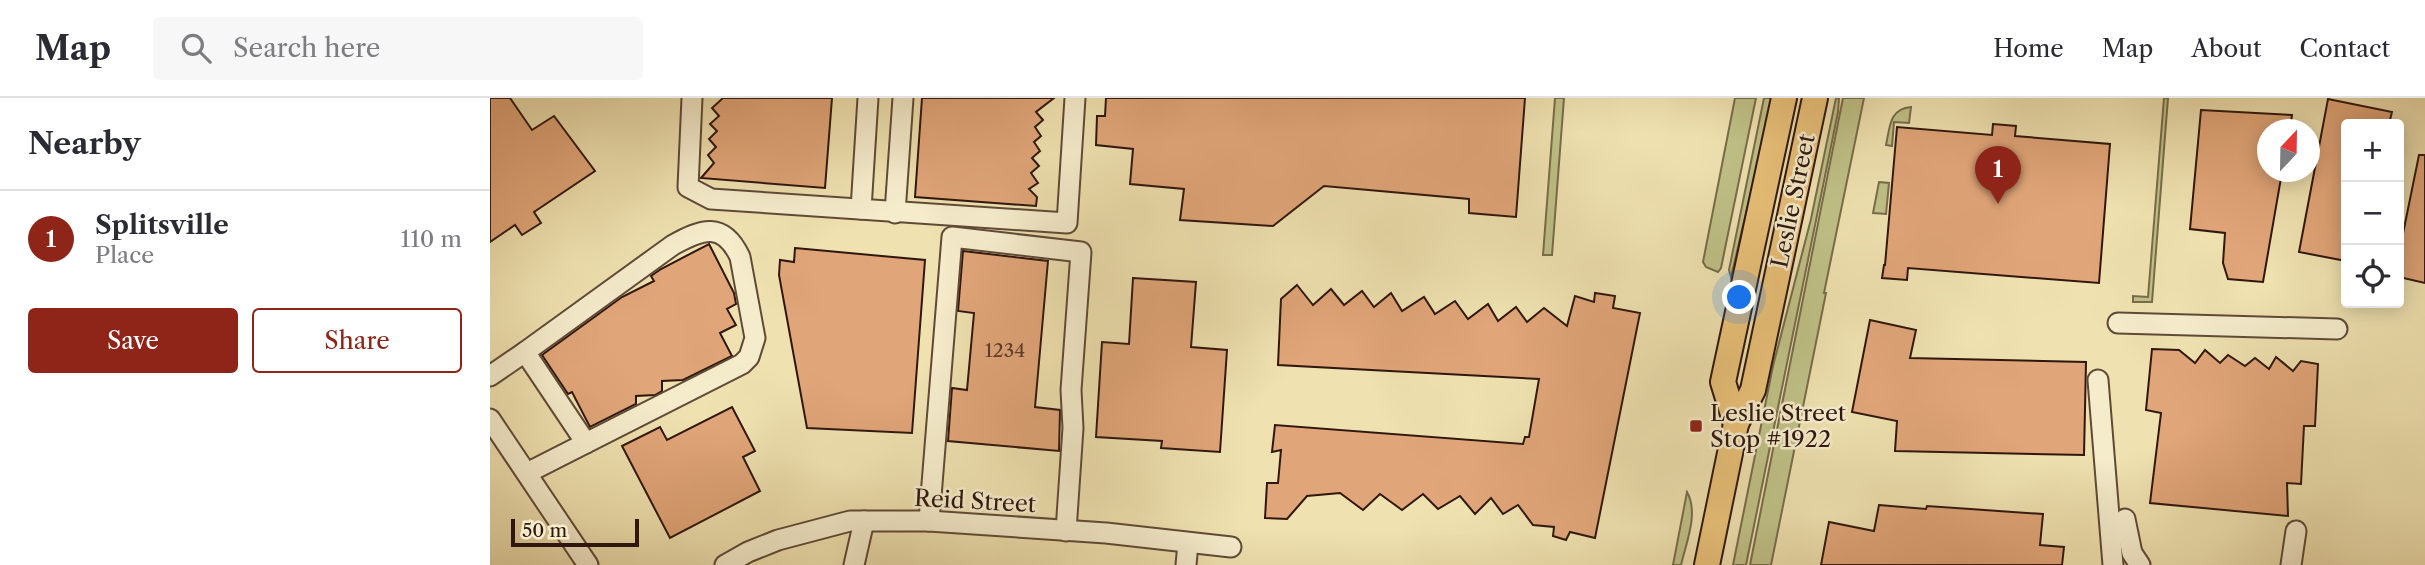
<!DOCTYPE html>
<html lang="en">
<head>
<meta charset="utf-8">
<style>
  :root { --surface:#fff; --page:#f7f7f7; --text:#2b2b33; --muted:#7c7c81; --line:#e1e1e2; --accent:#8f2418 }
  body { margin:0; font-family:"Libre Caslon Text",serif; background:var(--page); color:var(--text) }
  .controls { position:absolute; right:21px; top:21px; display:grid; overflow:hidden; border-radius:7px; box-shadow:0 4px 18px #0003 }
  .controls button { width:63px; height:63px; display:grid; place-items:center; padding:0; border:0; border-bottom:2px solid var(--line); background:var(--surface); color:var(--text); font:35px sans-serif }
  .compass { position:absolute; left:1767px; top:21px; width:63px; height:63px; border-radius:50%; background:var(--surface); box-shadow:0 4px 18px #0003; rotate:22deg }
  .scale { position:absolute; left:21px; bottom:18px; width:128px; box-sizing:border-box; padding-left:7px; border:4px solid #2f170f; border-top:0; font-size:19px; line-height:24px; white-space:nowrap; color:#2f170f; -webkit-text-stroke:5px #f5eccc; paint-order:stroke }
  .you { position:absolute; left:1250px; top:200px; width:24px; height:24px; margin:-18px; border:5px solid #fff; border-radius:50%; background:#1a73e8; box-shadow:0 0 0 10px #1a73e833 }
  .badge { display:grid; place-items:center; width:46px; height:46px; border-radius:50%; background:var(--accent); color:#fff; font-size:23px; font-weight:700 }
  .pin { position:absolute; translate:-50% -58px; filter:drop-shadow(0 2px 4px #0008) }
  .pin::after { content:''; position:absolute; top:37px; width:24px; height:21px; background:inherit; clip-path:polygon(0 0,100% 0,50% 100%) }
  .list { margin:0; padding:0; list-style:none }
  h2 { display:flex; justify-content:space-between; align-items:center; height:91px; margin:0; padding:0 28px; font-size:30px }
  h2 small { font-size:23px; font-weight:400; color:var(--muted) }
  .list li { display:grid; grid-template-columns:46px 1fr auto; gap:21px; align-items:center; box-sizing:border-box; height:98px; padding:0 28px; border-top:2px solid var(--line) }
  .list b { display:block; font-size:26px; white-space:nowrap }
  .list p { margin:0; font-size:23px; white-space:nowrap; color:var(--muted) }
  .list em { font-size:23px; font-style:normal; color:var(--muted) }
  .actions { display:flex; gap:14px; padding:21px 28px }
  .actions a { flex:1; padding:16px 0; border:2px solid var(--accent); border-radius:7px; text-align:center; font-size:24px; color:var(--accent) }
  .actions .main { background:var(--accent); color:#fff }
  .icon { flex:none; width:38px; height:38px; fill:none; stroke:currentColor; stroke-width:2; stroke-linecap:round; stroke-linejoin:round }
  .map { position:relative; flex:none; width:1935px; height:467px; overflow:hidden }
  header { display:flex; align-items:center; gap:42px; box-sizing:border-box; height:98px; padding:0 35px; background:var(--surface); border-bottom:2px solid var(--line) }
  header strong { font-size:33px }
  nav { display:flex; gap:38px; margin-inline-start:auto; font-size:24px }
  .search { width:490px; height:63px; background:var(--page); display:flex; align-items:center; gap:18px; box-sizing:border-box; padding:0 24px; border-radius:7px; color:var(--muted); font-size:26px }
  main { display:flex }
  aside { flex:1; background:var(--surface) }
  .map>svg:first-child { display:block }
  .green { fill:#bfc187; stroke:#776c4b; stroke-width:2 }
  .building { fill:#e0a578; stroke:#2f170f; stroke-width:2 }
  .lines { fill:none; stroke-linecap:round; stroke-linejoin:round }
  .minor-casing { stroke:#5f4a37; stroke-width:23 }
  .major-casing { stroke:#2f170f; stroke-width:28 }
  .minor { stroke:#f5eccc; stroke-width:19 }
  .major { stroke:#e8c078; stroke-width:24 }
  .poi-dot { fill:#8f2418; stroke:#f5eccc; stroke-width:2.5 }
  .labels { text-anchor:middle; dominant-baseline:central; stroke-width:5; stroke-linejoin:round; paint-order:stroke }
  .number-label { font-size:19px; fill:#5b3a29 }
  .street-label { font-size:23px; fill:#2f170f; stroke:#f5eccc }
  .poi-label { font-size:23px; fill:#2f170f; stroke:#f5eccc; text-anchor:start }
</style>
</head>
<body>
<header>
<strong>Map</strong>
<div class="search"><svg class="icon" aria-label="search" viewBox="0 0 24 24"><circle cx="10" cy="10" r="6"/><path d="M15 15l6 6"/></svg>Search here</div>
<nav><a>Home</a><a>Map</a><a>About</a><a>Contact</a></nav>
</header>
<main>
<aside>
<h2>Nearby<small></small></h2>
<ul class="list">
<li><span class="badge">1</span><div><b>Splitsville</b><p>Place</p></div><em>110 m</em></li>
</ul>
<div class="actions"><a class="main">Save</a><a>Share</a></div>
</aside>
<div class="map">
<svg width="1935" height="467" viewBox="0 0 1935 467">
  <rect width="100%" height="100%" fill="#efe1b0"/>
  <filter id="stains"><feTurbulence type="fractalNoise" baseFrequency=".00286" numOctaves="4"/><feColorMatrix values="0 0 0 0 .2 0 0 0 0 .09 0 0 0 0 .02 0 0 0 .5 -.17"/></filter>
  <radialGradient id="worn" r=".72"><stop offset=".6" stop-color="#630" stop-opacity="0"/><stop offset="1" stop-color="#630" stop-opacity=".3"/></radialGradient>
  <g class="green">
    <path d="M1065,0H1074L1062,157H1053Z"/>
    <path d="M1245,0H1266L1231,170L1228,174L1216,169L1213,164Z"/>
    <path d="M1274,0H1283L1241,179L1239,172Z"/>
    <path d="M1346,0H1349L1348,14L1256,467H1243L1283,268L1321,121Z"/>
    <path d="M1353,0H1374L1334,195H1336L1281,467H1260Z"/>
    <path d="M1674,0H1678L1662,204H1643V198L1658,199Z"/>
    <path d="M1421,9L1419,25L1404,24L1402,48L1396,47C1400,29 1399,11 1421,9Z"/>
    <path d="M1389,84L1399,85L1396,116L1383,115Z"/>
    <path d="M1197,394C1209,415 1196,445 1191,467H1183Z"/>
  </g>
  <g class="building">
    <path d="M0,0H20L42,32L64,18L105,73L44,114L51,125L32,137L25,127L0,144Z"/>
    <path d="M233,0H342L335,90L211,80L224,65L218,57L226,49L219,41L227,33L220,26L229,18L222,10Z"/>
    <path d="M432,0H564L546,14L553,22L545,29L551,38L544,44L550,53L542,60L549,68L541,75L548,85L539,91L547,99L546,108L425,99Z"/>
    <path d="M616,0H1035L1026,119L979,115V101L834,88L783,128L690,122L694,91L640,86L643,51L606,47L607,18H615Z"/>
    <path d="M1838,1L1902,14L1899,26H1856V163L1809,154Z"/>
    <path d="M1711,12L1802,17L1800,32H1777V74H1792L1773,184L1738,181L1733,165L1735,135L1700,131Z"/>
    <path d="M1503,26L1526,28L1525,38L1620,46L1609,185L1418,170L1417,182L1392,180L1394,167H1395L1407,29L1502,37Z"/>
    <path d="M1929,57H1935V185L1909,179V155Z"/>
    <path d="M219,146L244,195L246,206L237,211L246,227L230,235L242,258L193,282L172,283V293L165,297L146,298V306L100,329L82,294L78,296L52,257L132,199L164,183L161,178L171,171Z"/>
    <path d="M305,150L435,162L422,335L317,330L289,177L290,162L304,164Z"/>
    <path d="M473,153L558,163L545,309L570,312L569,353L458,343L462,290L477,292L484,215L468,213Z"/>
    <path d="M643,180L706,184L701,249L737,252L730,354L671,350L672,343L606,339L612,244L639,246Z"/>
    <path d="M807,187L823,207L841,191L854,207L872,193L884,209L901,195L912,213L934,199L945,216L965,203L978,221L998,206L1008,223L1026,209L1037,224L1054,210L1077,228L1085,198L1104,204L1105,195L1125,198L1123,210L1150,215L1105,440L1080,434L1076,442L1063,438L1064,429L1043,427L1028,407L1013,416L1001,400L985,416L970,398L948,411L933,396L912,412L890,396L873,412L850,395L817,398L797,421L775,420L777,385H788L791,352L782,354L785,327L1033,346L1035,339H1039L1049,281L788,267L791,201Z"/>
    <path d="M1380,222L1426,232L1420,260L1596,264L1594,357L1405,353L1407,323L1362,314Z"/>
    <path d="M1662,251L1689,252L1705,265L1715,252L1730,265L1738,257L1755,268L1765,260L1779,271L1786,259L1803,273L1811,263L1828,266L1825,328H1814L1811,386L1797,385L1798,418L1660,405L1671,315L1656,312Z"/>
    <path d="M242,309L265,353L253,359L270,393L180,440L132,348L170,329L177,342Z"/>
    <path d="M1389,407L1436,411L1437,408L1553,416L1550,447L1574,449L1572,467H1331L1339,424L1384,433Z"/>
  </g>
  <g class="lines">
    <g class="minor-casing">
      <g id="minor">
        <path d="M202,0L198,89L221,101L577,125L585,0"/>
        <path d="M371,111L378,0"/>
        <path d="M405,115L413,0"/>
        <path d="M1628,225L1847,231"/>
        <path d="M35,254L183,147C212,131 233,123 250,159L265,240L259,259L252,266L96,345"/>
        <path d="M0,278L35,254L96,345L37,375"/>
        <path d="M1608,282L1623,467"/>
        <path d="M0,321L98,467"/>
        <path d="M1635,421L1642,455L1650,467"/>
        <path d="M439,423L462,139L591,154L581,292L583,330L576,433"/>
        <path d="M235,467L258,454L288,442L360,423H439L616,435L741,449"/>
        <path d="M364,467L374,423"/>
        <path d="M696,467L698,445"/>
        <path d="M1801,467L1806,433"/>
      </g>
    </g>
    <g class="major-casing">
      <g id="major">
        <path d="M1246,326L1233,284L1294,0"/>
        <path d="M1217,467L1246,326L1263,292L1325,0"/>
      </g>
    </g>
    <use href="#minor" class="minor"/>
    <use href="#major" class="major"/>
  </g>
  <rect class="poi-dot" x="1199" y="321" width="14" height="14" rx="3.5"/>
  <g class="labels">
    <g class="number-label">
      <text x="515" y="252">1234</text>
    </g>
    <g class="street-label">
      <text transform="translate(1303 103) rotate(-78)">Leslie Street</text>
      <text transform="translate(485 403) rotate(3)">Reid Street</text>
    </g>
    <g class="poi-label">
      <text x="1220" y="315">Leslie Street<tspan x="1220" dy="26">Stop #1922</tspan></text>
    </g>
  </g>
  <rect width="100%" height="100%" filter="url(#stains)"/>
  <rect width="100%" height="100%" fill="url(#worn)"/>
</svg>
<div class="controls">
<button>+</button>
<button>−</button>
<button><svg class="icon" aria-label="locate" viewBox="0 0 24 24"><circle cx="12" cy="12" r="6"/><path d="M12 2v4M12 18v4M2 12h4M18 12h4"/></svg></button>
</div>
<svg class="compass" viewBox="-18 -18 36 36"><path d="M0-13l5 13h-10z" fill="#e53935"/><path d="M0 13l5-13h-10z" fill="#7c7c81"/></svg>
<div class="scale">50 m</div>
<div class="you"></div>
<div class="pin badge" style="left:1508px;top:106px">1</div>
</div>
</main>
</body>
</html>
